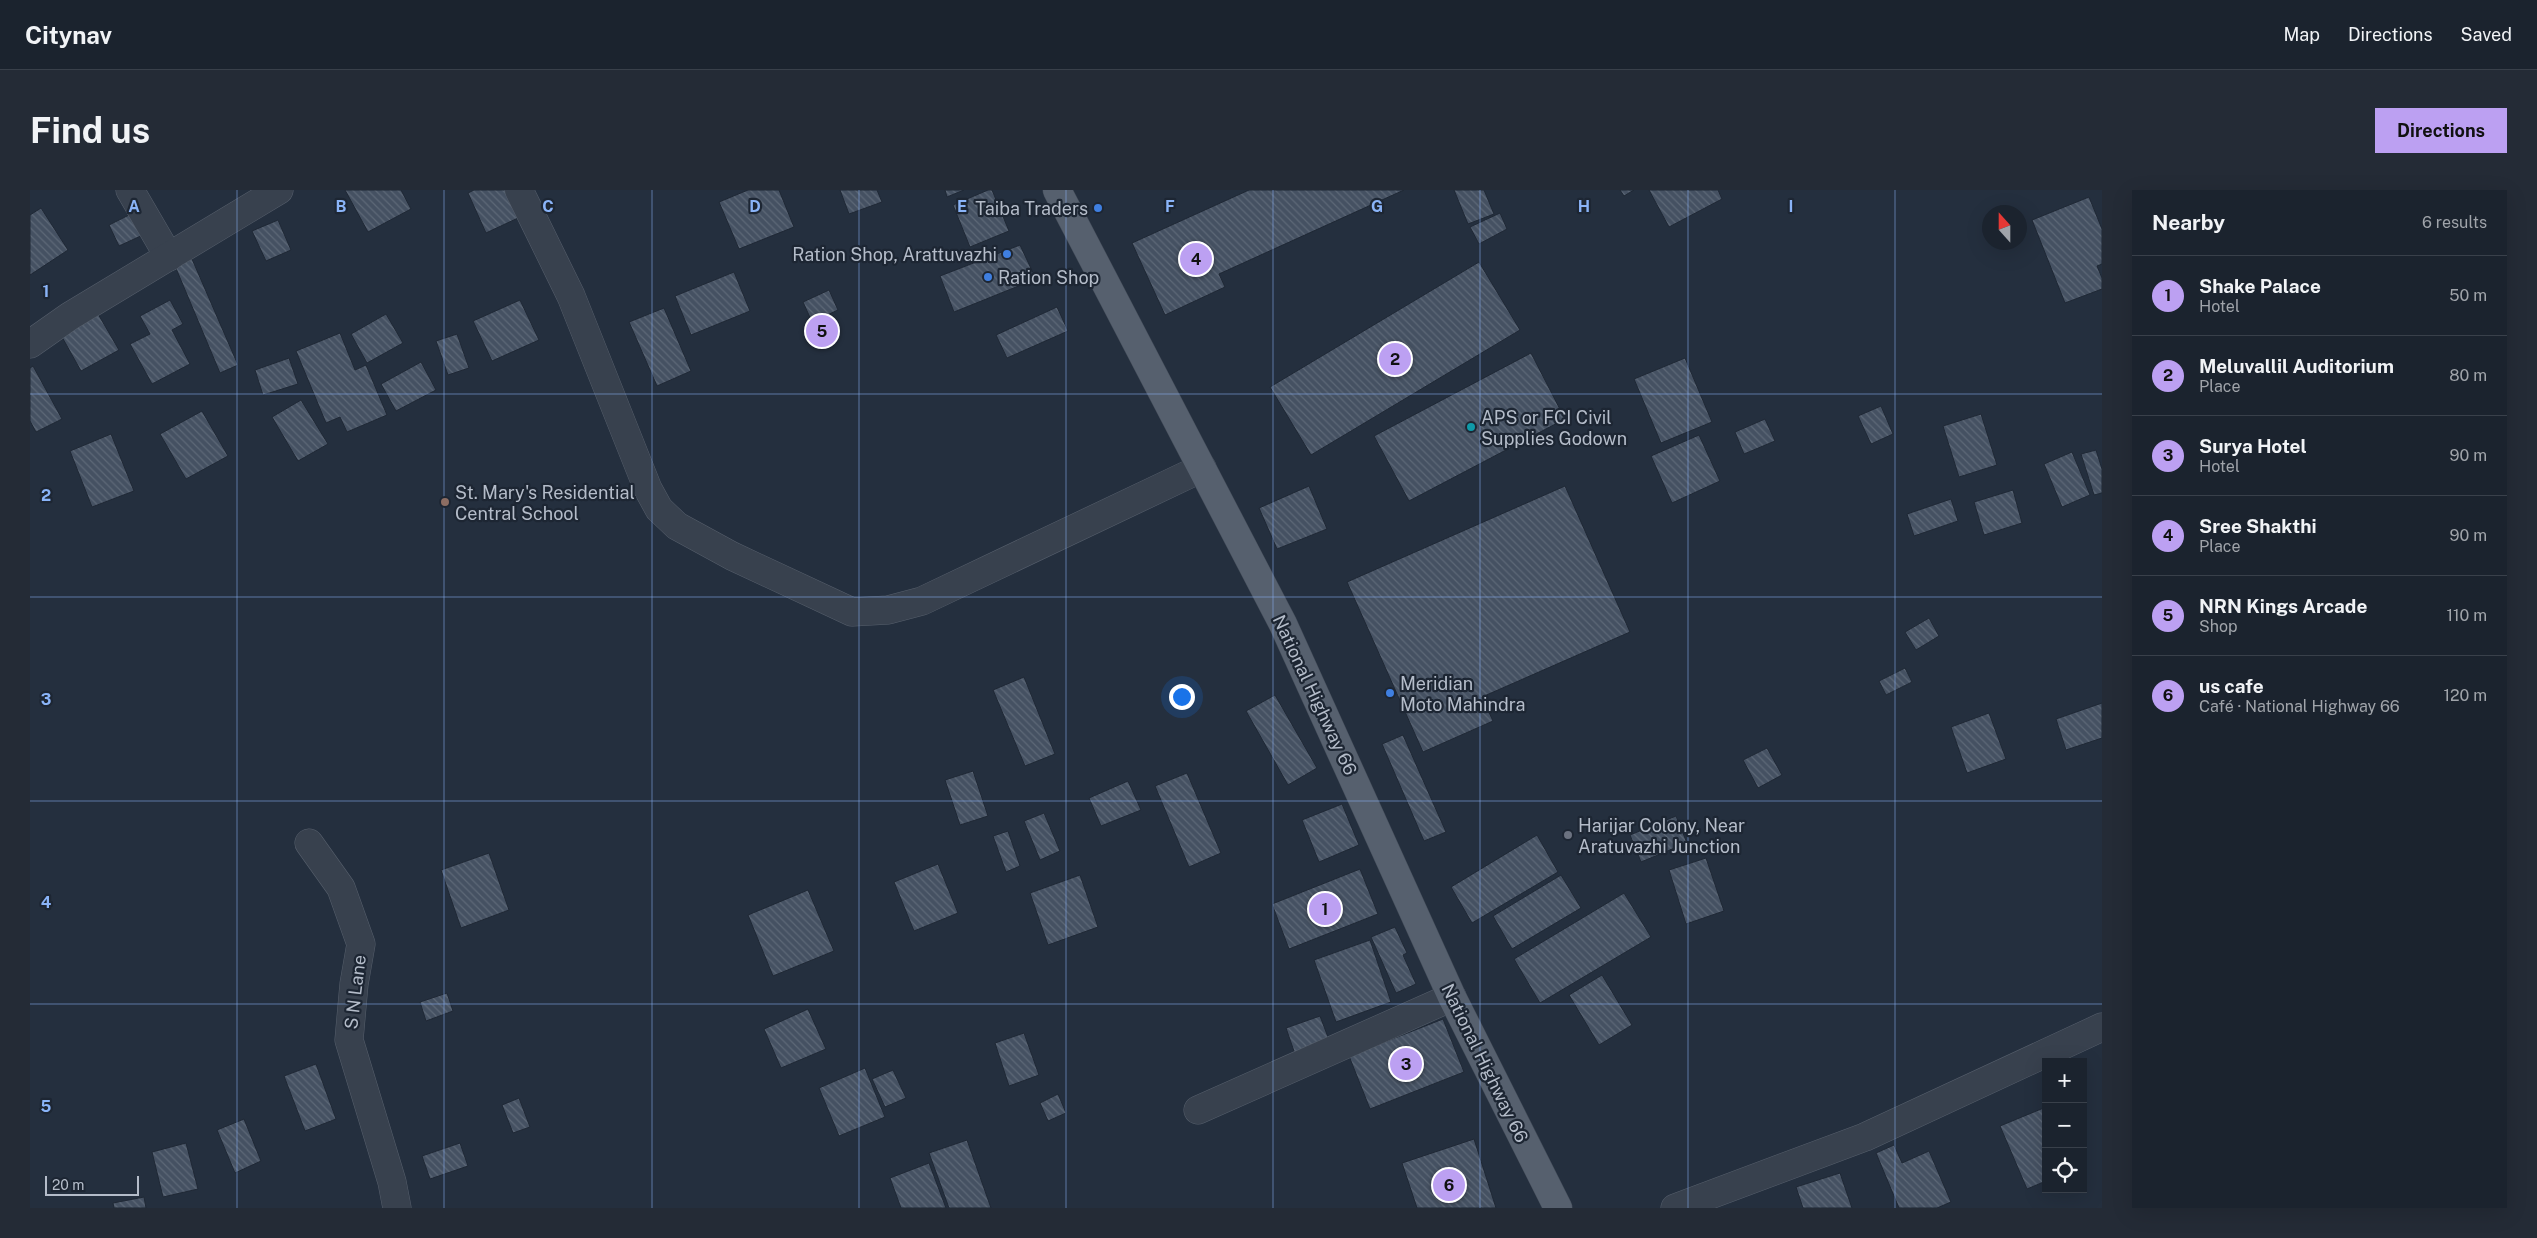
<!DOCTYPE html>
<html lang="en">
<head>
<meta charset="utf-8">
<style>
  :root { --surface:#1b232e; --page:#242b36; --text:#f1f3f6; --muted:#a0a4aa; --line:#39404a; --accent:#bca0f2 }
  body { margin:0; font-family:"Public Sans",sans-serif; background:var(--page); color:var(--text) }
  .controls { position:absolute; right:15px; bottom:15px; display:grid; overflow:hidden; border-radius:0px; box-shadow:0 5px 20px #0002 }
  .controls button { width:45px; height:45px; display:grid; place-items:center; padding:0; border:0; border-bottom:1px solid var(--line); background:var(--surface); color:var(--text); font:25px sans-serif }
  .compass { position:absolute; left:1952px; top:15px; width:45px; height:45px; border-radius:50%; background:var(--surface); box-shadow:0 5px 20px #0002; rotate:339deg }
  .scale { position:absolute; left:15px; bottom:12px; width:94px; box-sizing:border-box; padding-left:5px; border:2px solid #b4bcc9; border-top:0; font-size:14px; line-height:18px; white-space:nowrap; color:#b4bcc9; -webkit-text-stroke:4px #1d2633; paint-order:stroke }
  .you { position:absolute; left:1151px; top:506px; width:18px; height:18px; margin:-12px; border:4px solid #fff; border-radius:50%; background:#1a73e8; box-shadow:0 0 0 8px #1a73e833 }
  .badge { display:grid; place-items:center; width:32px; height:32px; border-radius:50%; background:var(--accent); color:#111; font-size:16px; font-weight:700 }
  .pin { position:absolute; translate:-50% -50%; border:2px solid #fff; box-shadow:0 1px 5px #0006 }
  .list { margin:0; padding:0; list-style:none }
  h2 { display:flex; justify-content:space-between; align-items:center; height:65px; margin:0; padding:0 20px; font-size:21px }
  h2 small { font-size:16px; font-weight:400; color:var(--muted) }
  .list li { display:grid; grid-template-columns:32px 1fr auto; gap:15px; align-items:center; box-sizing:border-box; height:80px; padding:0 20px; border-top:1px solid var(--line) }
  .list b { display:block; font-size:19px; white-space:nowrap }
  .list p { margin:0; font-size:16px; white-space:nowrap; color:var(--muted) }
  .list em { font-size:16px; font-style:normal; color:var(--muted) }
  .icon { flex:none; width:28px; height:28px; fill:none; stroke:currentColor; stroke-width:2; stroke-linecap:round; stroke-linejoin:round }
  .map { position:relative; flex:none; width:2072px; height:1018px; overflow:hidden; border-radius:0px }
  header { display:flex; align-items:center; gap:30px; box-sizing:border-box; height:70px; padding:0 25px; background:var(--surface); border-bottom:1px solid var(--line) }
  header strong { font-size:24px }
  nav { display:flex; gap:28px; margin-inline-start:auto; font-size:18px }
  .intro { display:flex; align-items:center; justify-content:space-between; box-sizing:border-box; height:120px; padding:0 30px }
  h1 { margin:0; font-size:35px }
  .button { padding:12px 22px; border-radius:0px; background:var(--accent); color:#111; font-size:18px; font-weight:700 }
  main { display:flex; gap:30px; padding:0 30px }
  aside { flex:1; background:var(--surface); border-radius:0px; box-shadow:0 5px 20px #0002 }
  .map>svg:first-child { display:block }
  .building { fill:url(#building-back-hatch); stroke:#1f2835 }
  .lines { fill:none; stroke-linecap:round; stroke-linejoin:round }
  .minor-casing { stroke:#565f6c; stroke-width:29 }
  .major-casing { stroke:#414a57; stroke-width:29 }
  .minor { stroke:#38414e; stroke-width:28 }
  .major { stroke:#56606e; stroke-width:28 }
  .grid { fill:none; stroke:#8ab4f8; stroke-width:1; stroke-opacity:0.55 }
  .shop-dot { fill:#3f7fe0; stroke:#1d2633; stroke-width:2 }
  .culture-dot { fill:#0f9aa8; stroke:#1d2633; stroke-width:2 }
  .education-dot { fill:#8d6e63; stroke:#1d2633; stroke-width:2 }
  .worship-dot { fill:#6b7280; stroke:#1d2633; stroke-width:2 }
  .labels { text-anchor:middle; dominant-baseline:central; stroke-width:4.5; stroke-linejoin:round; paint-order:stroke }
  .poi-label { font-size:18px; fill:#b4bcc9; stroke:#1d2633; text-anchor:start }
  .street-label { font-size:18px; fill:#b4bcc9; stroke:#1d2633 }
  .grid-label { font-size:16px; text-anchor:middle; font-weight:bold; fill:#8ab4f8; stroke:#1d2633; stroke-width:4.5; stroke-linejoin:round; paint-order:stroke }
</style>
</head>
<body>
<header>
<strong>Citynav</strong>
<nav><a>Map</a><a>Directions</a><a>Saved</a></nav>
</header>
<div class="intro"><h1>Find us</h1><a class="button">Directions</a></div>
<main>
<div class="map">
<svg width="2072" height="1018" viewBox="0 0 2072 1018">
  <defs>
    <pattern id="building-back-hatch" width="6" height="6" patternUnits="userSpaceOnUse" patternTransform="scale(1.25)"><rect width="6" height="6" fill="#455162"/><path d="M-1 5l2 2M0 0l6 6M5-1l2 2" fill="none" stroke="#5d6877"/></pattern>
  </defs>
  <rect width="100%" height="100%" fill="#242f3e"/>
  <g class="building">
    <path d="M315,0H371L381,19L338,42Z"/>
    <path d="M444,0H476L488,28L456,43L438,3Z"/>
    <path d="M718,0H749L764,37L709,59L689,12Z"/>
    <path d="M810,0H847L852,12L819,24Z"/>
    <path d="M915,0H934L917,7Z"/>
    <path d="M958,0H962L979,41L940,57L923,15Z"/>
    <path d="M1219,0H1374L1189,84L1195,97L1135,125L1102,53Z"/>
    <path d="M1424,0H1454L1464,24L1438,34Z"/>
    <path d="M1590,0H1604L1594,6Z"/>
    <path d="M1619,0H1688L1692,9L1639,37Z"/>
    <path d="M2059,7L2072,39V74L2067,76L2072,88V99L2035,113L2002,30Z"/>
    <path d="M11,18L38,60L0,85V25Z"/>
    <path d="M105,22L115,44L89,56L79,35Z"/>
    <path d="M1470,23L1477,39L1449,54L1440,37Z"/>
    <path d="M248,30L261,60L236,71L222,41Z"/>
    <path d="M990,55L1006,89L924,122L910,86Z"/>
    <path d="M162,69L208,175L190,183L145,76Z"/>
    <path d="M1449,72L1490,140L1281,265L1240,197Z"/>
    <path d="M704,82L720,121L661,145L645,106Z"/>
    <path d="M799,100L808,120L782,132L773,112Z"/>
    <path d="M140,110L153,134L142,140L160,174L122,194L100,154L120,144L110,126Z"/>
    <path d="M490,110L509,150L462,171L443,131Z"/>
    <path d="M64,117L89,160L51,181L27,138Z"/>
    <path d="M1027,117L1038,141L977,168L966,145Z"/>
    <path d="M634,118L661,181L627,196L599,132Z"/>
    <path d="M356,124L373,153L337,173L321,144Z"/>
    <path d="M310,143L325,180L336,175L357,225L317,242L310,227L296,233L266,161Z"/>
    <path d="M427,144L439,178L418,185L406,151Z"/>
    <path d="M1501,163L1535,229L1379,311L1344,246Z"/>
    <path d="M259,168L268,194L233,205L225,180Z"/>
    <path d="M1655,168L1682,232L1631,253L1604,189Z"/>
    <path d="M391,172L406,200L366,221L351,194Z"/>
    <path d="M3,176L32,229L6,242L0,231V178Z"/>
    <path d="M271,210L298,254L268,271L242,227Z"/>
    <path d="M1851,216L1863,244L1841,254L1828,226Z"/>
    <path d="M172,221L198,266L156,289L130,244Z"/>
    <path d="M1951,224L1967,275L1929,287L1913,236Z"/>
    <path d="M1735,229L1745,251L1714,264L1705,242Z"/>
    <path d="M81,244L104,301L62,317L40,261Z"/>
    <path d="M1669,245L1690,291L1642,313L1621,266Z"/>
    <path d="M2066,260L2072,279V303L2064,305L2051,264Z"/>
    <path d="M2042,262L2060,305L2032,317L2014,274Z"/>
    <path d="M1279,296L1297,339L1247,359L1229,318Z"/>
    <path d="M1535,296L1600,442L1452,507L1463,531L1393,562L1317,392Z"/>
    <path d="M1983,300L1992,333L1954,345L1944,312Z"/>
    <path d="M1921,309L1928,331L1884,346L1877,324Z"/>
    <path d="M1899,428L1909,446L1886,460L1875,442Z"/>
    <path d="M1875,478L1882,492L1856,505L1849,491Z"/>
    <path d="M994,487L1025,564L995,576L963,500Z"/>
    <path d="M1245,505L1287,578L1258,595L1216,521Z"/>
    <path d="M2072,513V548L2036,560L2026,529Z"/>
    <path d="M1959,523L1976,569L1937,583L1921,537Z"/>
    <path d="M1373,545L1416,642L1394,651L1352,554Z"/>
    <path d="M1737,558L1752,585L1728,598L1713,570Z"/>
    <path d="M943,581L958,626L930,635L915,590Z"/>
    <path d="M1157,583L1191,663L1159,677L1125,596Z"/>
    <path d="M1098,591L1111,620L1071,636L1059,608Z"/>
    <path d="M1312,614L1329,655L1289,672L1272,630Z"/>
    <path d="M1014,623L1030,661L1010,670L994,631Z"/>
    <path d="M1646,626L1657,653L1611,672L1600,645Z"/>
    <path d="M978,641L990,676L976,682L963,646Z"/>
    <path d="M1507,645L1528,682L1442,733L1421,697Z"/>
    <path d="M459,663L479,720L431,738L411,680Z"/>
    <path d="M1676,668L1694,721L1656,734L1639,680Z"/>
    <path d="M908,674L928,723L884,741L864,692Z"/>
    <path d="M1330,679L1348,724L1259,759L1242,714Z"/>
    <path d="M1050,685L1068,737L1018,755L1000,703Z"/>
    <path d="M1531,685L1551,718L1482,759L1463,726Z"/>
    <path d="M778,700L804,761L743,786L718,725Z"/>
    <path d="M1594,703L1621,747L1510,813L1484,769Z"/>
    <path d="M1365,737L1377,763L1373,765L1386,794L1366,803L1341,747Z"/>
    <path d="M1340,750L1361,812L1306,832L1284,770Z"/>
    <path d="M1572,785L1602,835L1569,855L1539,805Z"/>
    <path d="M417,803L423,821L396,831L390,812Z"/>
    <path d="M778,819L796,859L751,878L734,839Z"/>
    <path d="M1290,826L1301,855L1266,867L1256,838Z"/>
    <path d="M1413,829L1434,882L1340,919L1319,866Z"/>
    <path d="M994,843L1009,885L979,896L965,853Z"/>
    <path d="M286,874L306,929L275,941L254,886Z"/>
    <path d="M835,878L855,927L809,946L789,898Z"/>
    <path d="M863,880L876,908L855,917L842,889Z"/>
    <path d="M1028,904L1036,923L1018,931L1010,913Z"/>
    <path d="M489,908L500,937L483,943L472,915Z"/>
    <path d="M2016,917V991L1997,999L1970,936Z"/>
    <path d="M214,929L231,971L205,983L187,940Z"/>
    <path d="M1444,949L1466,1018H1387L1372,973Z"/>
    <path d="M937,950L961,1018H919L899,963Z"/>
    <path d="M156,953L168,999L133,1007L122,962Z"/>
    <path d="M430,953L438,976L400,989L392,966Z"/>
    <path d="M1864,955L1872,973L1899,961L1921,1012L1907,1018H1869L1846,963Z"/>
    <path d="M899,973L916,1018H871L860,988Z"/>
    <path d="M1810,983L1822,1018H1773L1766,997Z"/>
    <path d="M114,1007L116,1018H84L83,1013Z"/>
  </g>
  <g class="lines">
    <g class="minor-casing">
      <g id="minor">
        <path d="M100,0L139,67"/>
        <path d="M489,0L541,106L618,299L629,319L647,336L702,366L822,422L858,420L892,411L1172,278"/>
        <path d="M0,154L40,126L249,0"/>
        <path d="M279,653L311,698L331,754L324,794L319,850L362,992L367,1018"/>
        <path d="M1168,920L1422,807"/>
        <path d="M1645,1018L1835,947L2072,837"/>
      </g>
    </g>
    <g class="major-casing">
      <path id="major" d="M1027,0L1253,434L1422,807L1528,1018"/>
    </g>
    <use href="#minor" class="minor"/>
    <use href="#major" class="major"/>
  </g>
  <path class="grid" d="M207,0V1018M414,0V1018M622,0V1018M829,0V1018M1036,0V1018M1243,0V1018M1450,0V1018M1658,0V1018M1865,0V1018M0,204H2072M0,407H2072M0,611H2072M0,814H2072"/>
  <g class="shop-dot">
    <circle cx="1068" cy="18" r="5"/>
    <circle cx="977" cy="64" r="5"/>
    <circle cx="958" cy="87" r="5"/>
    <circle cx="1360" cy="503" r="5"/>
  </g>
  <circle class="culture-dot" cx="1441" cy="237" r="5"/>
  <circle class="education-dot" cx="415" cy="312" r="5"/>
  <circle class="worship-dot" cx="1538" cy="645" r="5"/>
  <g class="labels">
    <g class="poi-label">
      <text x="1058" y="18" text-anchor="end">Taiba Traders</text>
      <text x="967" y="64" text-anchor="end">Ration Shop, Arattuvazhi</text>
      <text x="968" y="87">Ration Shop</text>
      <text x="1451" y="227">APS or FCI Civil<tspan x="1451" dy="21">Supplies Godown</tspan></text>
      <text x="425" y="302">St. Mary's Residential<tspan x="425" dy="21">Central School</tspan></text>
      <text x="1370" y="493">Meridian<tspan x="1370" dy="21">Moto Mahindra</tspan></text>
      <text x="1548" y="635">Harijar Colony, Near<tspan x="1548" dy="21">Aratuvazhi Junction</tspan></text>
    </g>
    <g class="street-label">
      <text transform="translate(1285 505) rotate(65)">National Highway 66</text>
      <text transform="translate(325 802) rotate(-83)">S N Lane</text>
      <text transform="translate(1455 873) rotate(64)">National Highway 66</text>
    </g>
  </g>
  <g class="grid-label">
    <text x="104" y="22">A</text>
    <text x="311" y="22">B</text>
    <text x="518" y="22">C</text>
    <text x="725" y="22">D</text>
    <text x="932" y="22">E</text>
    <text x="1140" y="22">F</text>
    <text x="1347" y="22">G</text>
    <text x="1554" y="22">H</text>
    <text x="1761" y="22">I</text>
    <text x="16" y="107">1</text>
    <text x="16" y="311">2</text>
    <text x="16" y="515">3</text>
    <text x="16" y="718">4</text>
    <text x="16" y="922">5</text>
  </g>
</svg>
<div class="controls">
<button>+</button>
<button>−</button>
<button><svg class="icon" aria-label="locate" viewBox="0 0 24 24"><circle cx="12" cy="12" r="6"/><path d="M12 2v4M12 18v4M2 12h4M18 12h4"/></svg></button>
</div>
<svg class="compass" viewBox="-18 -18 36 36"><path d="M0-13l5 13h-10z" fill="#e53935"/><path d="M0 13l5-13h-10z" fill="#a0a4aa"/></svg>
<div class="scale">20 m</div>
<div class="you"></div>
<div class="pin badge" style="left:1295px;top:719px">1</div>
<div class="pin badge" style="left:1365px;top:169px">2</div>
<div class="pin badge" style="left:1376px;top:874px">3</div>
<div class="pin badge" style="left:1166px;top:69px">4</div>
<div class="pin badge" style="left:792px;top:141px">5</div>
<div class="pin badge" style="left:1419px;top:995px">6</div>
</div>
<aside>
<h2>Nearby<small>6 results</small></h2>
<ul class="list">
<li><span class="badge">1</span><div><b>Shake Palace</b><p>Hotel</p></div><em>50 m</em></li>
<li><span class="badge">2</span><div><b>Meluvallil Auditorium</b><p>Place</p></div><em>80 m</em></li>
<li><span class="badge">3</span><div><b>Surya Hotel</b><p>Hotel</p></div><em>90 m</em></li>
<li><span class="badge">4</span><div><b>Sree Shakthi</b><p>Place</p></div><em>90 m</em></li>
<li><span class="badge">5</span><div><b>NRN Kings Arcade</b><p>Shop</p></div><em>110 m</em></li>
<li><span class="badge">6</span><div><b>us cafe</b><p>Café · National Highway 66</p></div><em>120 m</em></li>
</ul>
</aside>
</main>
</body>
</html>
